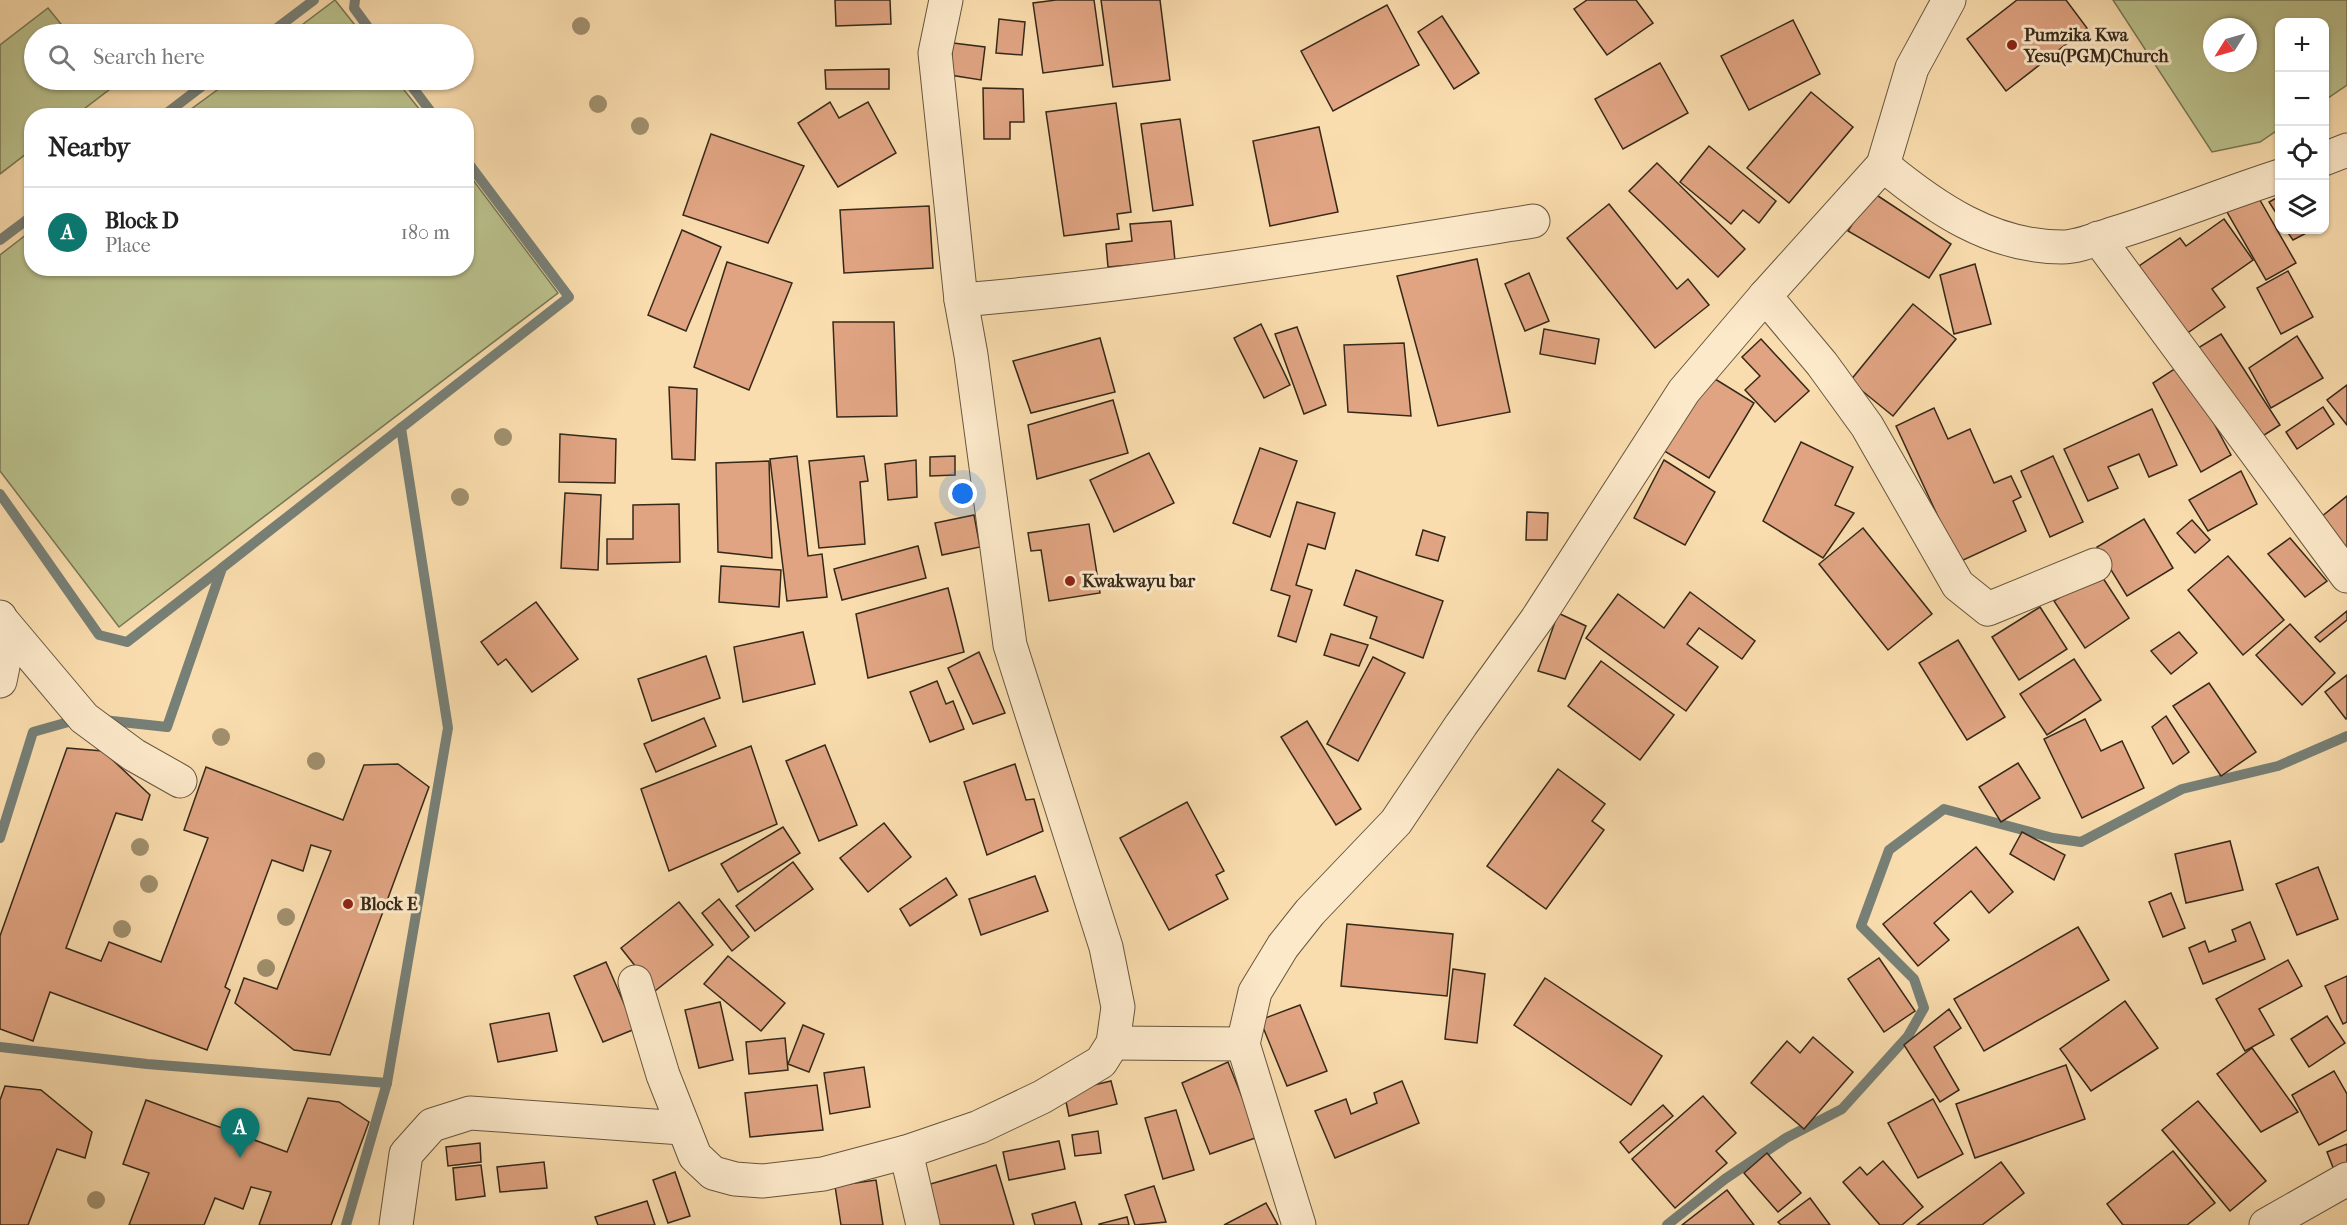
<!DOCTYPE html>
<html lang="en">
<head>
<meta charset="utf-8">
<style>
  :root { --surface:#fff; --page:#f2f2f2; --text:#222; --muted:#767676; --line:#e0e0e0; --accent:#0f766e }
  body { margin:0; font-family:"IM FELL French Canon",serif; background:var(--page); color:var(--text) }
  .controls { position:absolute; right:18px; top:18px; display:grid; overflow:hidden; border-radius:12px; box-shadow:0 2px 4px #0004 }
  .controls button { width:54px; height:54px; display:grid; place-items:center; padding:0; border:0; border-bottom:2px solid var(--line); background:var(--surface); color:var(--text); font:30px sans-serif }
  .compass { position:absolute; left:2203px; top:18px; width:54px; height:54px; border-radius:50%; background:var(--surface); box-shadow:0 2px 4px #0004; rotate:233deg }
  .you { position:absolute; left:963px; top:494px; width:21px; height:21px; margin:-15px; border:4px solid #fff; border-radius:50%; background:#1a73e8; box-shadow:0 0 0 9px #1a73e833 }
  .badge { display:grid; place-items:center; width:39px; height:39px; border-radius:50%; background:var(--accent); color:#fff; font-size:20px; font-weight:700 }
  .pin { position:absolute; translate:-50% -50px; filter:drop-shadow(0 2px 3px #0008) }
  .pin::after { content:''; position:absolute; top:32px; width:21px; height:18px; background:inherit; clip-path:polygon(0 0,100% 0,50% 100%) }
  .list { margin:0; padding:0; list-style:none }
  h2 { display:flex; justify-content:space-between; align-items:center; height:78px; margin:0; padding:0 24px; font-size:26px }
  h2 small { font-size:20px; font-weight:400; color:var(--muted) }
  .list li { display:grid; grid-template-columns:39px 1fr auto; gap:18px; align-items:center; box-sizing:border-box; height:90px; padding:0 24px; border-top:2px solid var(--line) }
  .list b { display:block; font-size:22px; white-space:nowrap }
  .list p { margin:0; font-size:20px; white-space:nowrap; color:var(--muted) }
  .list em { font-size:20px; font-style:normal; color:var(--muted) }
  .icon { flex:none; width:33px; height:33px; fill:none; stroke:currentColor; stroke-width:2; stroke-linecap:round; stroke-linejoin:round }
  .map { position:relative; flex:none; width:2347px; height:1225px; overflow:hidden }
  .search { position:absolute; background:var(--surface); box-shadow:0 2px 4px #0004; left:24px; top:24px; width:450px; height:66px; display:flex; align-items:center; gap:15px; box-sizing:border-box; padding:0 21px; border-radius:33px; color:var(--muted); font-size:22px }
  .panel { position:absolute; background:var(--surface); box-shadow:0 2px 4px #0004; left:24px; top:108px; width:450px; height:168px; border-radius:24px }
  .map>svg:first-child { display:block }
  .green { fill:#bac28d; stroke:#787654; stroke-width:1.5; fill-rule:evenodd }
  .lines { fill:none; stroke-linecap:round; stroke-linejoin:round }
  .stream { stroke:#778077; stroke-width:10 }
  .building { fill:#e0a482; stroke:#36291a; stroke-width:1.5 }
  .minor-casing { stroke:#67563f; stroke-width:35 }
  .minor { stroke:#fce9ca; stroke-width:33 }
  .tree { fill:#a08f6d }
  .poi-dot { fill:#8f2418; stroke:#fce9ca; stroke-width:2 }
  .labels { text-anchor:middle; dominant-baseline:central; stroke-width:6; stroke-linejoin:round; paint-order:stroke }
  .poi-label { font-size:18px; font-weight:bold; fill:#36291a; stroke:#fce9ca; text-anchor:start }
</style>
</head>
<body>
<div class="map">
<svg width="2347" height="1225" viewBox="0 0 2347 1225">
  <rect width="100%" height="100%" fill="#faddae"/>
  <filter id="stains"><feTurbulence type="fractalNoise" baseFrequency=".00333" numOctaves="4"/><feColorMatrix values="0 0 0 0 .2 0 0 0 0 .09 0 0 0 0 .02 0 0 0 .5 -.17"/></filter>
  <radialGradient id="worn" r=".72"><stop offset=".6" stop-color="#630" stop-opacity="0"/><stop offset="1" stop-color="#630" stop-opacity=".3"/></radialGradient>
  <g class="green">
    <path d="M335,0L362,34H290Z"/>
    <path d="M2113,0H2347V85L2325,100L2324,22H2280L2279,129L2260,142L2212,152ZM2212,27H2248V63H2212Z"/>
    <path d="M48,8L69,34H34V80H103L110,89L76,115L32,116L31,150L0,174V45Z"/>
    <path d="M231,80H396L424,115H183Z"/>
    <path d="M467,172L558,293L119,627L0,471V255L31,231L32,268H466Z"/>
  </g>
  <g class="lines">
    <g class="stream">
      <path d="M355,0L354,8L373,34"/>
      <path d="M269,34L314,0"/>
      <path d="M407,80L434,116"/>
      <path d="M163,116L210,80"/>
      <path d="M0,240L32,216"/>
      <path d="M0,494L99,635L127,642L221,569"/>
      <path d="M103,720L167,727L222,568L401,428"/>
      <path d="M0,838L33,732L79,719"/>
      <path d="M0,1047L147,1064L387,1083"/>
      <path d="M346,1225L387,1083L448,728L401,428L569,297L466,160"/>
      <path d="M1667,1225L1725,1179L1786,1138L1842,1109L1908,1036L1924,1008L1914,979L1861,926L1889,850L1944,809L2053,838L2081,842L2182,789L2278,766L2347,736"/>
    </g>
  </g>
  <g class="building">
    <path d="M835,0H890L891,24L836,26Z"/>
    <path d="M1056,0H1094L1103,65L1043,73L1033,3Z"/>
    <path d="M1101,0H1160L1170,80L1113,87Z"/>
    <path d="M1587,0H1636L1653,23L1607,55L1574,9Z"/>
    <path d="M2017,0H2066L2087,28L2006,91L1967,39Z"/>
    <path d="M1387,5L1419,65L1333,111L1301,51Z"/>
    <path d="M1442,16L1479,73L1454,89L1418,32Z"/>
    <path d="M999,19L1025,22L1022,55L996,53Z"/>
    <path d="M1793,20L1820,74L1749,110L1721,56Z"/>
    <path d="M953,43L985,47L981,80L950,75Z"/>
    <path d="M1660,63L1688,113L1623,149L1595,99Z"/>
    <path d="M889,69V89H826L825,70Z"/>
    <path d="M983,88L1023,89L1024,122H1010V139H984Z"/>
    <path d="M1811,92L1853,127L1789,203L1747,168Z"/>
    <path d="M830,102L839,118L868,102L896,153L838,187L798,123Z"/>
    <path d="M1116,103L1131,212L1117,214L1119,229L1064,236L1046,112Z"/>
    <path d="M1180,119L1193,205L1153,211L1141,124Z"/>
    <path d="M1319,127L1338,212L1270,226L1253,141Z"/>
    <path d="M711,134L804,166L768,243L683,215Z"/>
    <path d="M1709,146L1776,201L1759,223L1743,210L1731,224L1680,182Z"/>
    <path d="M1657,163L1745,249L1718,277L1629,191Z"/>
    <path d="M2253,188L2296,263L2266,280L2223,205Z"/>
    <path d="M1872,192L1951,244L1929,278L1848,231Z"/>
    <path d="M2280,196V219L2269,202Z"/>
    <path d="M1609,204L1677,289L1688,279L1709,305L1655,348L1567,238Z"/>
    <path d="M929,206L933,268L844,273L840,210Z"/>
    <path d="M2224,219L2253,260L2212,289L2225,307L2186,334L2139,266L2180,238L2186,246Z"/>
    <path d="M1171,221L1175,261L1108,267L1106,244L1132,241L1130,224Z"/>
    <path d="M682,230L721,247L686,331L648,315Z"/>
    <path d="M2286,230H2312L2293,240Z"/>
    <path d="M1477,259L1510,412L1438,426L1397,276Z"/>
    <path d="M727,262L792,283L749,390L694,367Z"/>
    <path d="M1975,264L1991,324L1954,334L1940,275Z"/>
    <path d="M2288,271L2313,317L2281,334L2257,288Z"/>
    <path d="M1529,273L1549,321L1525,331L1505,284Z"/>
    <path d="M1913,304L1956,339L1893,416L1850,381Z"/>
    <path d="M833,322H894L897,416L837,417Z"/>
    <path d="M1261,324L1290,385L1264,398L1234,338Z"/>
    <path d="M1297,327L1326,405L1304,414L1275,334Z"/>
    <path d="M1544,329L1599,339L1595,364L1540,354Z"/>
    <path d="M2221,334L2280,425L2258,439L2198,348Z"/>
    <path d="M2297,336L2323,378L2271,408L2249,368Z"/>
    <path d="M1100,338L1115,392L1031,413L1013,361Z"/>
    <path d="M1761,339L1809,391L1775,422L1745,390L1760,376L1742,357Z"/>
    <path d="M1404,343L1411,416L1348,412L1344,345Z"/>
    <path d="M2182,364L2231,455L2201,472L2153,383Z"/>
    <path d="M1707,374L1754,403L1709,478L1661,449Z"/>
    <path d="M2347,385V425L2327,400Z"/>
    <path d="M669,387L697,389L695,460L672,459Z"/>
    <path d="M1113,400L1128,453L1037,479L1028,425Z"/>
    <path d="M2323,407L2334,424L2297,449L2286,432Z"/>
    <path d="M1934,408L1948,439L1970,429L1994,483L2011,476L2021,497L2013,501L2026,531L1959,562L1896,426Z"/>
    <path d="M2152,409L2177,465L2149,477L2139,454L2108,467L2118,488L2088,501L2064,449Z"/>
    <path d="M560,434L616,439L615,483L559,482Z"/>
    <path d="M1801,442L1853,467L1835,505L1854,513L1823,558L1763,521Z"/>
    <path d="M1260,448L1297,461L1270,537L1233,523Z"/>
    <path d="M1149,453L1174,503L1114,532L1090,480Z"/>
    <path d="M797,456L808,556L822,554L827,597L787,601L770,459Z"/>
    <path d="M864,456L868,481L860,482L865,544L819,548L809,461Z"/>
    <path d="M955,456V475L930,476V457Z"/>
    <path d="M2053,456L2083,522L2050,537L2021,471Z"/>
    <path d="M916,460L917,497L888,500L885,464Z"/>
    <path d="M1664,460L1715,492L1685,545L1634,518Z"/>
    <path d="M769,461L772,558L718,552L716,463Z"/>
    <path d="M2241,471L2257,504L2208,531L2189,500Z"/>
    <path d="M565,493L601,495L598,570L561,568Z"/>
    <path d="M2347,496V550L2321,517Z"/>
    <path d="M1297,502L1335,513L1325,549L1308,544L1296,585L1312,590L1296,642L1278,636L1290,596L1271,590Z"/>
    <path d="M679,504L680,562L607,564V539H633V505Z"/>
    <path d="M1527,512L1548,513L1547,540H1526Z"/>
    <path d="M974,515L980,547L942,555L935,523Z"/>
    <path d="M2144,519L2173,568L2127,596L2097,547Z"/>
    <path d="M2192,520L2210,540L2195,553L2177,533Z"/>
    <path d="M1089,524L1100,593L1049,601L1041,550L1031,551L1028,533Z"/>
    <path d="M1863,528L1932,614L1888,650L1819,564Z"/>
    <path d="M1423,530L1445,537L1438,561L1416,555Z"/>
    <path d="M2290,538L2327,581L2305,597L2268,554Z"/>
    <path d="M918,546L926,578L842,600L834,569Z"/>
    <path d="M2228,556L2284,620L2243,655L2188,590Z"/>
    <path d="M721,566L781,570L779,607L719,602Z"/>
    <path d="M1356,570L1443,601L1423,658L1370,638L1377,617L1344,605Z"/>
    <path d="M2099,572L2129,618L2085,648L2054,601Z"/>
    <path d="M948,588L964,652L868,678L856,614Z"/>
    <path d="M1690,592L1755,641L1742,659L1699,628L1687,644L1718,667L1686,711L1586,638L1618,594L1664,628Z"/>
    <path d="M536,602L578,659L532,692L506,659L498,665L481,642Z"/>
    <path d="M2040,607L2067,649L2019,680L1992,637Z"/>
    <path d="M2347,611V620L2320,642L2315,637Z"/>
    <path d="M1558,613L1586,626L1565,679L1538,671Z"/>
    <path d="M2290,624L2335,673L2302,705L2256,655Z"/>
    <path d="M803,632L815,684L743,702L734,647Z"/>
    <path d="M2179,632L2197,653L2171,674L2151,651Z"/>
    <path d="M1331,634L1368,645L1359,666L1324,655Z"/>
    <path d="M1958,640L2005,717L1967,740L1919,663Z"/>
    <path d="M979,652L1005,713L973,724L948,668Z"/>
    <path d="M706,656L720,698L652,721L638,679Z"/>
    <path d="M1373,657L1405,673L1358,761L1327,744Z"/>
    <path d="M2074,659L2101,700L2047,735L2020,694Z"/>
    <path d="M1601,661L1674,715L1640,760L1568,706Z"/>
    <path d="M2347,675V718L2346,719L2325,692Z"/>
    <path d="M937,681L946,704L953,701L964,729L930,742L910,692Z"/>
    <path d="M2209,683L2256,752L2221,776L2173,706Z"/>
    <path d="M2166,716L2189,752L2173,764L2152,727Z"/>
    <path d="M704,718L716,746L656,772L644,744Z"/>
    <path d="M2085,719L2101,751L2122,741L2144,788L2082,818L2044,739Z"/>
    <path d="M1307,721L1361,809L1336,825L1281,737Z"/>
    <path d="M825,745L857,825L819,841L786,761Z"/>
    <path d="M751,746L777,824L669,871L641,789Z"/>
    <path d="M67,748L103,751L150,795L142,820L116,813L66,948L101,961L109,942L161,962L208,838L184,830L206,767L343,820L364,765L398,764L429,787L330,1055L294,1050L235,1003L244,978L277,989L331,851L311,845L303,871L272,860L225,987L230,990L207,1050L50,992L33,1041L0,1029V936Z"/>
    <path d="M2018,763L2040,798L2001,822L1979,787Z"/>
    <path d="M1015,764L1026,800L1034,799L1043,831L987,855L964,782Z"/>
    <path d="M1558,769L1605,804L1592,821L1604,830L1546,909L1487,866Z"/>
    <path d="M1187,802L1224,871L1216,875L1228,899L1169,930L1120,838Z"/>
    <path d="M884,823L911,857L868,892L840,858Z"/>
    <path d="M783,827L800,853L738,892L721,864Z"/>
    <path d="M2022,832L2065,855L2054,880L2010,854Z"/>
    <path d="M2230,841L2243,890L2186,903L2175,854Z"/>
    <path d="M1976,847L2013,892L1989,913L1971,891L1934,923L1949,940L1918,966L1883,924Z"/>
    <path d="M793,862L813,889L755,931L736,906Z"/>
    <path d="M2318,867L2338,919L2297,935L2276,884Z"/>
    <path d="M1035,876L1048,911L981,935L969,899Z"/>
    <path d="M946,878L957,895L910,926L900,909Z"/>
    <path d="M2171,893L2185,928L2163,937L2149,902Z"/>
    <path d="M719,899L749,937L732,951L702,913Z"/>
    <path d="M679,902L713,945L655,991L621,948Z"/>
    <path d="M2250,922L2265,959L2203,984L2189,948L2205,941L2209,952L2236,941L2232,930Z"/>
    <path d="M1347,924L1453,934L1447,996L1341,986Z"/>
    <path d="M2078,927L2109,980L1984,1051L1954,999Z"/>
    <path d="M728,956L785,1003L761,1031L704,984Z"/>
    <path d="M1879,958L1915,1011L1884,1032L1848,979Z"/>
    <path d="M2288,960L2302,986L2259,1009L2274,1035L2245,1051L2216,999Z"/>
    <path d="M606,962L635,1029L603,1042L574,976Z"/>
    <path d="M1453,969L1485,974L1477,1043L1445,1039Z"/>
    <path d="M2347,976V1022L2343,1024L2325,986Z"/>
    <path d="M1545,978L1662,1056L1631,1105L1514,1025Z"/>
    <path d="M2125,1001L2158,1048L2091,1091L2060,1049Z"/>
    <path d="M720,1002L733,1060L699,1068L685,1010Z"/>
    <path d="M1300,1005L1327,1071L1287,1086L1260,1020Z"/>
    <path d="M1949,1009L1961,1028L1934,1047L1959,1090L1940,1102L1904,1045Z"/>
    <path d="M549,1013L557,1051L498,1062L490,1024Z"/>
    <path d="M2327,1016L2345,1043L2309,1067L2291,1039Z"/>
    <path d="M803,1025L824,1034L809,1072L788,1064Z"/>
    <path d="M1813,1037L1853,1072L1804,1129L1751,1083L1787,1041L1800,1053Z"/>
    <path d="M785,1038L788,1070L749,1074L746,1042Z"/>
    <path d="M2252,1048L2298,1112L2261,1132L2217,1074Z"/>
    <path d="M1228,1062L1258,1137L1210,1154L1182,1083Z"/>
    <path d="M2066,1065L2085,1119L1975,1158L1956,1104Z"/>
    <path d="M864,1067L870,1107L830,1114L824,1073Z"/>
    <path d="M2334,1071L2347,1094V1130L2319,1145L2292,1095Z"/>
    <path d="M1111,1081L1117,1104L1069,1116L1064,1092Z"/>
    <path d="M1402,1081L1419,1123L1335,1158L1315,1111L1346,1099L1351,1114L1377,1103L1374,1093Z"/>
    <path d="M817,1085L823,1130L750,1137L745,1093Z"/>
    <path d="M5,1086L41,1090L92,1132L85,1158L57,1149L28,1225H0V1100Z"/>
    <path d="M1703,1096L1736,1133L1716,1151L1727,1163L1675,1208L1632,1159Z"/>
    <path d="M308,1098L339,1102L369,1122L331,1225H259L271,1192L251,1187L243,1209L215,1198L204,1225H129L149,1173L123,1164L146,1100L287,1152Z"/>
    <path d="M1933,1099L1963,1154L1918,1178L1888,1123Z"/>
    <path d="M2198,1101L2266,1181L2230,1211L2162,1130Z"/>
    <path d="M1663,1105L1673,1116L1629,1153L1620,1142Z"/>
    <path d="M1176,1110L1194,1170L1163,1179L1145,1118Z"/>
    <path d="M1098,1131L1101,1153L1075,1156L1072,1135Z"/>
    <path d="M1059,1141L1065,1169L1009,1180L1003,1152Z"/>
    <path d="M480,1143L481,1162L448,1166L446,1147Z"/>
    <path d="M2347,1144V1164L2334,1170L2327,1152Z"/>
    <path d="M2173,1151L2215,1203L2187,1225H2123L2107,1204Z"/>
    <path d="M1767,1153L1801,1193L1778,1212L1744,1173Z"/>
    <path d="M1883,1161L1923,1207L1902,1225H1880L1843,1182L1860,1167L1867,1175Z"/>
    <path d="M544,1162L547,1188L500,1192L497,1167Z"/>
    <path d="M2001,1162L2024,1193L1982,1225H1917Z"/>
    <path d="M481,1165L485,1196L456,1200L453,1168Z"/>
    <path d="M996,1165L1014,1225H939L927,1185Z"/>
    <path d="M675,1172L690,1216L668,1223L653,1180Z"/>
    <path d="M876,1180L883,1225H841L835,1186Z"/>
    <path d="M1154,1186L1166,1222L1135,1225L1125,1195Z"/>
    <path d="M1727,1190L1754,1225H1682Z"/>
    <path d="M1810,1198L1830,1225H1781L1778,1222Z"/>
    <path d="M647,1201L655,1225H598L595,1217Z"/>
    <path d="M1075,1202L1082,1225H1035L1032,1214Z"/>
    <path d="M1266,1203L1278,1225H1224Z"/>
    <path d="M1127,1217L1129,1225H1099V1224Z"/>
  </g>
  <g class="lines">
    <g class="minor-casing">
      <g id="minor">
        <path d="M2324,159L2347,150"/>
        <path d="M1883,165C1935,208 1992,247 2062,247C2079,247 2099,238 2115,233C2171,216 2224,194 2280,176"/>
        <path d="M2098,238L2347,576"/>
        <path d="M1765,296L1822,364L1867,426L1958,585L1988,609L2095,565"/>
        <path d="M961,300C1153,284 1343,251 1533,221"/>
        <path d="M0,617C11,635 4,662 0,681"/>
        <path d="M4,623L84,718L134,755L180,781"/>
        <path d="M635,982L663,1075L695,1156L713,1173L735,1179L762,1181L823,1174L906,1152L979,1127L1042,1097L1101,1062L1113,1043L1118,1007L1106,947L1010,645L971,355L961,300L935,53L946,0"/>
        <path d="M1113,1043L1243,1044"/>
        <path d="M906,1152L923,1225"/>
        <path d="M396,1225L406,1154L432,1125L470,1113L682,1128"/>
        <path d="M1299,1225L1243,1044L1255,992L1283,946L1310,912L1396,822L1461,725L1537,619L1684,391L1765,296L1883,165L1912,68L1949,0"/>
        <path d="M2266,1225L2347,1179"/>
      </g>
    </g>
    <use href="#minor" class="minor"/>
  </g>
  <g class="tree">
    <circle cx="581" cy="26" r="9"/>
    <circle cx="598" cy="104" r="9"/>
    <circle cx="640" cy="126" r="9"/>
    <circle cx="503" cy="437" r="9"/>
    <circle cx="460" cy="497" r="9"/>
    <circle cx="221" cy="737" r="9"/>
    <circle cx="316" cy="761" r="9"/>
    <circle cx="140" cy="847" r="9"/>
    <circle cx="149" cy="884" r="9"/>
    <circle cx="286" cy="917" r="9"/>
    <circle cx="122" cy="929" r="9"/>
    <circle cx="266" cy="968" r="9"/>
    <circle cx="96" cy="1200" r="9"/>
  </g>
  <g class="poi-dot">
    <circle cx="2012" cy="45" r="6"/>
    <circle cx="1070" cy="581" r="6"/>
    <circle cx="348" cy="904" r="6"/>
  </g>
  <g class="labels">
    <g class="poi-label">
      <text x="2024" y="35">Pumzika Kwa<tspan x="2024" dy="21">Yesu(PGM)Church</tspan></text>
      <text x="1082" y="581">Kwakwayu bar</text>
      <text x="360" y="904">Block E</text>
    </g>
  </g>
  <rect width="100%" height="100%" filter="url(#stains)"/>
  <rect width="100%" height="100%" fill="url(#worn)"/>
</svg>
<div class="controls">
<button>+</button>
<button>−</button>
<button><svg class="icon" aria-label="locate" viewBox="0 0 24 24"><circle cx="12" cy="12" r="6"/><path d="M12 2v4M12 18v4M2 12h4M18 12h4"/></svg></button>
<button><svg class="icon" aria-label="layers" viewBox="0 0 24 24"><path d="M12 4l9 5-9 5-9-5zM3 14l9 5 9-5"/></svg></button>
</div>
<svg class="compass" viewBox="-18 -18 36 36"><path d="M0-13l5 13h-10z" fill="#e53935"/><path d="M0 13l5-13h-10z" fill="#767676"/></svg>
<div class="you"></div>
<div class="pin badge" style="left:240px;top:1158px">A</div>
<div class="search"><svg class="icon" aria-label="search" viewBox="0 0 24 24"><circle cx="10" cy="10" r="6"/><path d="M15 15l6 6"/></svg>Search here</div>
<section class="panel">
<h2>Nearby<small></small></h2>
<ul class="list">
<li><span class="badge">A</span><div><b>Block D</b><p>Place</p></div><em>180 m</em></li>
</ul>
</section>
</div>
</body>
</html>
